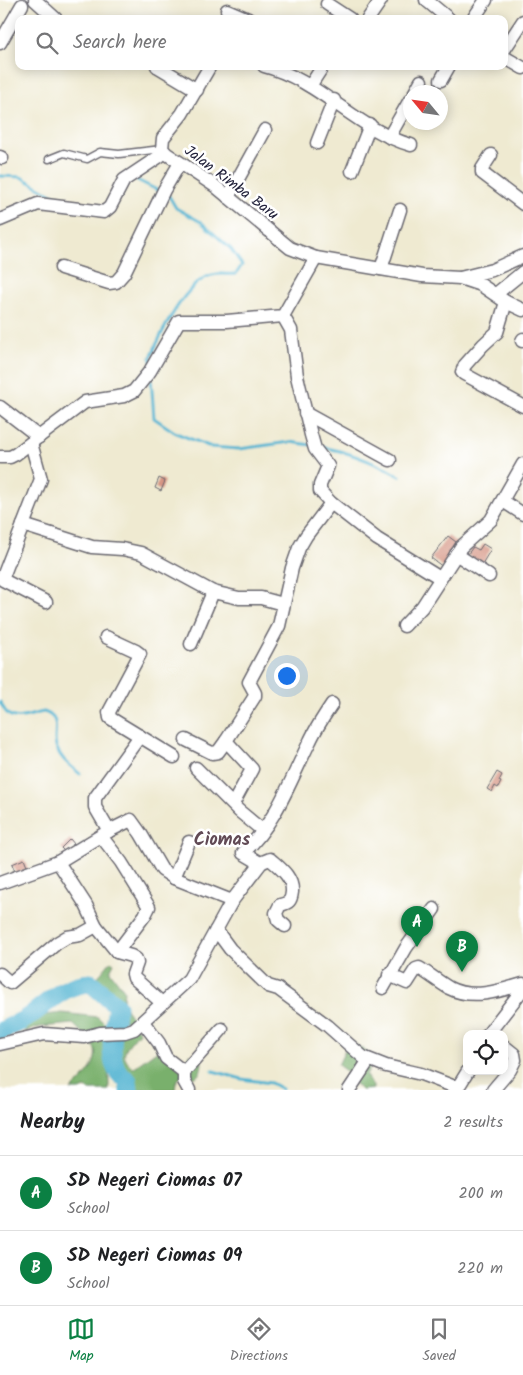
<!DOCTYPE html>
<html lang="en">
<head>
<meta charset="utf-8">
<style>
  :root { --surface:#fff; --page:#f6f6f6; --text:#202124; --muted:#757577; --line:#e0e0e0; --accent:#0b8043 }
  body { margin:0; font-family:Kalam,sans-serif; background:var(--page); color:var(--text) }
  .controls { position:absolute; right:15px; bottom:15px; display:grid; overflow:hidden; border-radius:10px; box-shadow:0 2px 12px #0003 }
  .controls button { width:45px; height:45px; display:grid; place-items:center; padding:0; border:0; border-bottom:1px solid var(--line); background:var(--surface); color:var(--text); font:25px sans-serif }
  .compass { position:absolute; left:403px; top:85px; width:45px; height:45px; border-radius:50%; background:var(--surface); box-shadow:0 2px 12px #0003; rotate:299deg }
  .you { position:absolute; left:286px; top:675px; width:18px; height:18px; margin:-12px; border:4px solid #fff; border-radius:50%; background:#1a73e8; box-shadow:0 0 0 8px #1a73e833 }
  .badge { display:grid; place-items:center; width:32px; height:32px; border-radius:50%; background:var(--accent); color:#fff; font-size:16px; font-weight:700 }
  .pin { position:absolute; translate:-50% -41px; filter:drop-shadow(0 1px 2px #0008) }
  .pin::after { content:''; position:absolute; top:26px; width:18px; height:15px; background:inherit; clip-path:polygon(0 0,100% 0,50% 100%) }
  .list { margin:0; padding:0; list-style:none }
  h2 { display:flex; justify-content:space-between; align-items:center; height:65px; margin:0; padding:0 20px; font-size:21px }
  h2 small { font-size:16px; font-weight:400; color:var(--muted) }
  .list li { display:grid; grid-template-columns:32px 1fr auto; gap:15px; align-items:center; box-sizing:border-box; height:75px; padding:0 20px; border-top:1px solid var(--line) }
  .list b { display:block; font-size:19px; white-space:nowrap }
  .list p { margin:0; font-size:16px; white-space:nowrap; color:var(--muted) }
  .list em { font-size:16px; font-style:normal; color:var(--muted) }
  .icon { flex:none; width:28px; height:28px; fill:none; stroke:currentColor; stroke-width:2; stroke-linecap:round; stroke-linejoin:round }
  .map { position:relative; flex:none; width:523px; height:1090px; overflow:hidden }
  .search { position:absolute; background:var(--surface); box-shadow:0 2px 12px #0003; left:15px; right:15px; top:15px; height:55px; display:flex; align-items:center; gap:12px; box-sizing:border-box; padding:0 18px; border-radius:10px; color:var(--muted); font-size:19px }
  .sheet { height:215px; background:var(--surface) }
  nav { display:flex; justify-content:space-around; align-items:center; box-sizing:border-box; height:70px; border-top:1px solid var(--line); background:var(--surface); font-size:14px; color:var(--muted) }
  nav a { display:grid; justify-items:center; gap:2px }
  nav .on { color:var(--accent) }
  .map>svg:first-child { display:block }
  .forest { fill:#79b06c; stroke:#4e6954 }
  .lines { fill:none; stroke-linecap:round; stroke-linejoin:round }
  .stream { stroke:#52b4d1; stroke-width:3 }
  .river { stroke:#52b4d1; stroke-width:19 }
  .building { fill:#d69584 }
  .lane-casing { stroke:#6a6870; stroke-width:9 }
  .street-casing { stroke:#6a6870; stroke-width:15 }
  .lane { stroke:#fff; stroke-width:6 }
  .street { stroke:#fff; stroke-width:12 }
  .labels { text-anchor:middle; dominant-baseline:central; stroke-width:5; stroke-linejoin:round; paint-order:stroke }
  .street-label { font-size:15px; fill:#22223b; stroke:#fff }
  .quarter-label { font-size:18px; font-weight:bold; fill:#614a55; stroke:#fff }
</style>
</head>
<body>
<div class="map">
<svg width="523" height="1090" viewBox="0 0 523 1090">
  <rect width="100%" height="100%" fill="#fff"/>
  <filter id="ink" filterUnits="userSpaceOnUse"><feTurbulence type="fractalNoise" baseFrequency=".02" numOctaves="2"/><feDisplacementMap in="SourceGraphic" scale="10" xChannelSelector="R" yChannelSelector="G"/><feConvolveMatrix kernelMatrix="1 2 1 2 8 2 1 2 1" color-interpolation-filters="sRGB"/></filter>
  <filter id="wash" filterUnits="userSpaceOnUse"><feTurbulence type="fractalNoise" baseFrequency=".0096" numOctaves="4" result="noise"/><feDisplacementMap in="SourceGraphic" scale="20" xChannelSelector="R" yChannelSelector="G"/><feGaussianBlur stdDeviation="1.12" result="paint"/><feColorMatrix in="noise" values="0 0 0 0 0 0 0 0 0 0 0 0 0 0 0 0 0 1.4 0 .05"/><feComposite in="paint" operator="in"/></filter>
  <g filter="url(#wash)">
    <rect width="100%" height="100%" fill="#efead1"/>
    <g class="forest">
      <path d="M111,961L114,963L110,971L124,990L123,1002L139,1032C130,1045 115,1053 133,1068L162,1047L184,1060L188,1058L189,1054L196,1056L202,1062C201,1080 194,1078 179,1078L176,1082L175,1090H135L134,1084L123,1070L116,1045L117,1038L128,1027L119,1005L92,981C98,978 106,967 111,961Z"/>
      <path d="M62,1013L98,1017L105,1024L108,1037L109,1090H90L85,1088L80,1090H71C81,1081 101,1063 94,1047C90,1038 80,1031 73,1024L40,1027L25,1032C25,1014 49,1015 62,1013Z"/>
      <path d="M349,1042C359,1047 369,1051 374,1060L366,1076L373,1086V1089L361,1090L355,1084L351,1075L338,1065Z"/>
    </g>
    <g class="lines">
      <g class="stream">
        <path d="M0,176L21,177L67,203"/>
        <path d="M136,176L137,180L159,191"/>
        <path d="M151,361V357C161,333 186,281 212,275C220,273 228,275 236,274L242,265L231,249L201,222L176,208L169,196L165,194"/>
        <path d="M151,377L154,418L176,433L211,447L239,449L290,442L311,445"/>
        <path d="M317,446C347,451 374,462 400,476"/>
        <path d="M0,702C2,705 4,710 7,713C16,723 34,713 44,712C63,718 52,734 56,746C60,759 71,766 80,774"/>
        <path d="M213,1071L242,1079L271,1083L282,1089"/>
      </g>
      <path class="river" d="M0,1032C8,1027 17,1024 25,1019C48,1004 62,984 91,983L117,1006C115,1024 106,1057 119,1073C121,1076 125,1078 128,1081L129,1090"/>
    </g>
    <g id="blocks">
      <g class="building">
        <path d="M159,478L165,481L161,491L155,488Z"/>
        <path d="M448,536L460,545L443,567L431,558Z"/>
        <path d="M483,544L491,549L482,564L467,555L473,547L479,550Z"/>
        <path d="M497,772L502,775L499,781L501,782L498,788L495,786L492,792L487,789Z"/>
        <path d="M70,839L75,845L65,852L61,848Z"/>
        <path d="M24,859L28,869L16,874L12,864Z"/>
      </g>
    </g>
  </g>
  <g filter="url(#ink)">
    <use href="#blocks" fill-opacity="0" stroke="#6a6870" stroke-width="1"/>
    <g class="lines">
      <g class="lane-casing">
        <path id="lane" d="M49,159L64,153L87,159L100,152L119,154L162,149"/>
      </g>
      <g class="street-casing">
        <g id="street">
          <path d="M35,0L56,19"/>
          <path d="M426,0L449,19"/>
          <path d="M327,4L350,19"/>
          <path d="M227,10L248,19"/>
          <path d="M368,19L381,0"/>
          <path d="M473,19L486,0"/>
          <path d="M0,43L22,5"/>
          <path d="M504,50L523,21"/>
          <path d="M504,57L523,68"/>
          <path d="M157,66L197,90"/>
          <path d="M210,66L182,114L163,138L162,149L167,154L215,186L290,248L316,258L422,276L460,278L492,270L523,256"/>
          <path d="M264,66C320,80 357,130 411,145"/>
          <path d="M441,80L449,66"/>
          <path d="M310,86L323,66"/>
          <path d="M415,92L421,81"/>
          <path d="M389,137L410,100"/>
          <path d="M317,143L334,100"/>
          <path d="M491,155L482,169V173L523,204"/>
          <path d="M0,157L2,158"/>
          <path d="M352,171L370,125"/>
          <path d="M228,197L265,130"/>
          <path d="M0,220L38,204L104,212L110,207L124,180L160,156L163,150"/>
          <path d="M61,268L109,283L116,282L124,273L164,190L180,163"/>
          <path d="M381,269L400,210"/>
          <path d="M460,278L481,285L506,302L523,310"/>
          <path d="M496,294L523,272"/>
          <path d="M506,302L497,332L483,345L465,365L462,372L464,374L523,406"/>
          <path d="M283,316L291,330L297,376L311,435L315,449L328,466L320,485V491L331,503L377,539L440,578"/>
          <path d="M522,341L523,339"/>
          <path d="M0,407L39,437"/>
          <path d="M305,413L390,460"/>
          <path d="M31,443L41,479L4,574L3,580L46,602"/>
          <path d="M0,457H10L16,454L85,402L124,396L134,391L150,371L179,321H227L283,316L316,258"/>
          <path d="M503,501L523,514"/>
          <path d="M23,525L92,547L122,549L141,553L213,592L239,598H261L283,604"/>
          <path d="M456,554L489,576"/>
          <path d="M404,626L422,607L461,547L491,520L523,464"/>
          <path d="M106,637L136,651L140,654L109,712L110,718L174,757"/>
          <path d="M191,644L213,592"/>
          <path d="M186,740L212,753L218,752L226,741L255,696V693L249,682L279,626L292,568L299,548L306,536L331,503"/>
          <path d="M226,741L252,769L233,804"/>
          <path d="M196,768L239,811L262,830"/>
          <path d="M109,831L95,807V798L140,736"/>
          <path d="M101,836L121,862L149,907L145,915L117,952"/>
          <path d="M174,878L189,842"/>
          <path d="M0,883L58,862"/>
          <path d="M285,926L278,920L276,913L280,905C289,903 291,901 292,892C293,877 280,868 270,859L260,863L243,853C276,823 291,779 310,741C316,728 324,716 332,704"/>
          <path d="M216,930L230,949L268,986L278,989L328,1026L363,1057L386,1066L421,1074L455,1087L460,1084L468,1071"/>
          <path d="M0,974L10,983L57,943L67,937L80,935L96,926"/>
          <path d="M389,975L407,983L416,969L419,968C429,974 439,982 449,988C472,1000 500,991 523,984"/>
          <path d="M383,988L406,948L434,909"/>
          <path d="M162,1003L134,978L133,974L137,963L136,959L131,956L117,952L96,926L86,905L58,862L109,831L131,820L141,834L162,870L174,878L232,901L261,863"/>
          <path d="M143,1022L159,1043L166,1058L184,1072V1081L189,1090"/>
          <path d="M488,1034L523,989"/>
          <path d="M0,1044L44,1034L84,1037L100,1033L125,1032L134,1029L189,979L232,901"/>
          <path d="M184,1072L222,1029"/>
          <path d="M349,1090L369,1060"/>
          <path d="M493,1090L510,1070L515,1060L514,1054L504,1046"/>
        </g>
      </g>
      <use href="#lane" class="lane"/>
      <use href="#street" class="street"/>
    </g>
  </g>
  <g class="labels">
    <g class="street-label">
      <text transform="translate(231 183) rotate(37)">Jalan Rimba Baru</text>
    </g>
    <g class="quarter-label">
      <text x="222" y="840">Ciomas</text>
    </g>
  </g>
</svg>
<div class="controls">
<button><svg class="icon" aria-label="locate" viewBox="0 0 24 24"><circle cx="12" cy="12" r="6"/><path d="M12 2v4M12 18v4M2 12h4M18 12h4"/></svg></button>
</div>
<svg class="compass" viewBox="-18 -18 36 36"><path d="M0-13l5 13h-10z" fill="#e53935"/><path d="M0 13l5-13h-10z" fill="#757577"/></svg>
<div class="you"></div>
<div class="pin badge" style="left:417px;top:947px">A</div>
<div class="pin badge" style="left:462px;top:972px">B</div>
<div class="search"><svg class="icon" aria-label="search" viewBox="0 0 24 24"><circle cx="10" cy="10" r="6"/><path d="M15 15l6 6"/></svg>Search here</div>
</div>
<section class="sheet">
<h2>Nearby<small>2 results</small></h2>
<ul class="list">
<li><span class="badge">A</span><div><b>SD Negeri Ciomas 07</b><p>School</p></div><em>200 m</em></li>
<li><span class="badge">B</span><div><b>SD Negeri Ciomas 09</b><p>School</p></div><em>220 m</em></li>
</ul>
</section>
<nav>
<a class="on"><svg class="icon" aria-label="map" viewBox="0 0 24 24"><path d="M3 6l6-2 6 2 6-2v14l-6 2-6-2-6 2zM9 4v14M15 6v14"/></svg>Map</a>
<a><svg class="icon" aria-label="directions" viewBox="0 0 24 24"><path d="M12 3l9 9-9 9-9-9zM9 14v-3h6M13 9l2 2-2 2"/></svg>Directions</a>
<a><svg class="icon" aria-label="saved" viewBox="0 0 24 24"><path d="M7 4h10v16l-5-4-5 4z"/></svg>Saved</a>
</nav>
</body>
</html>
